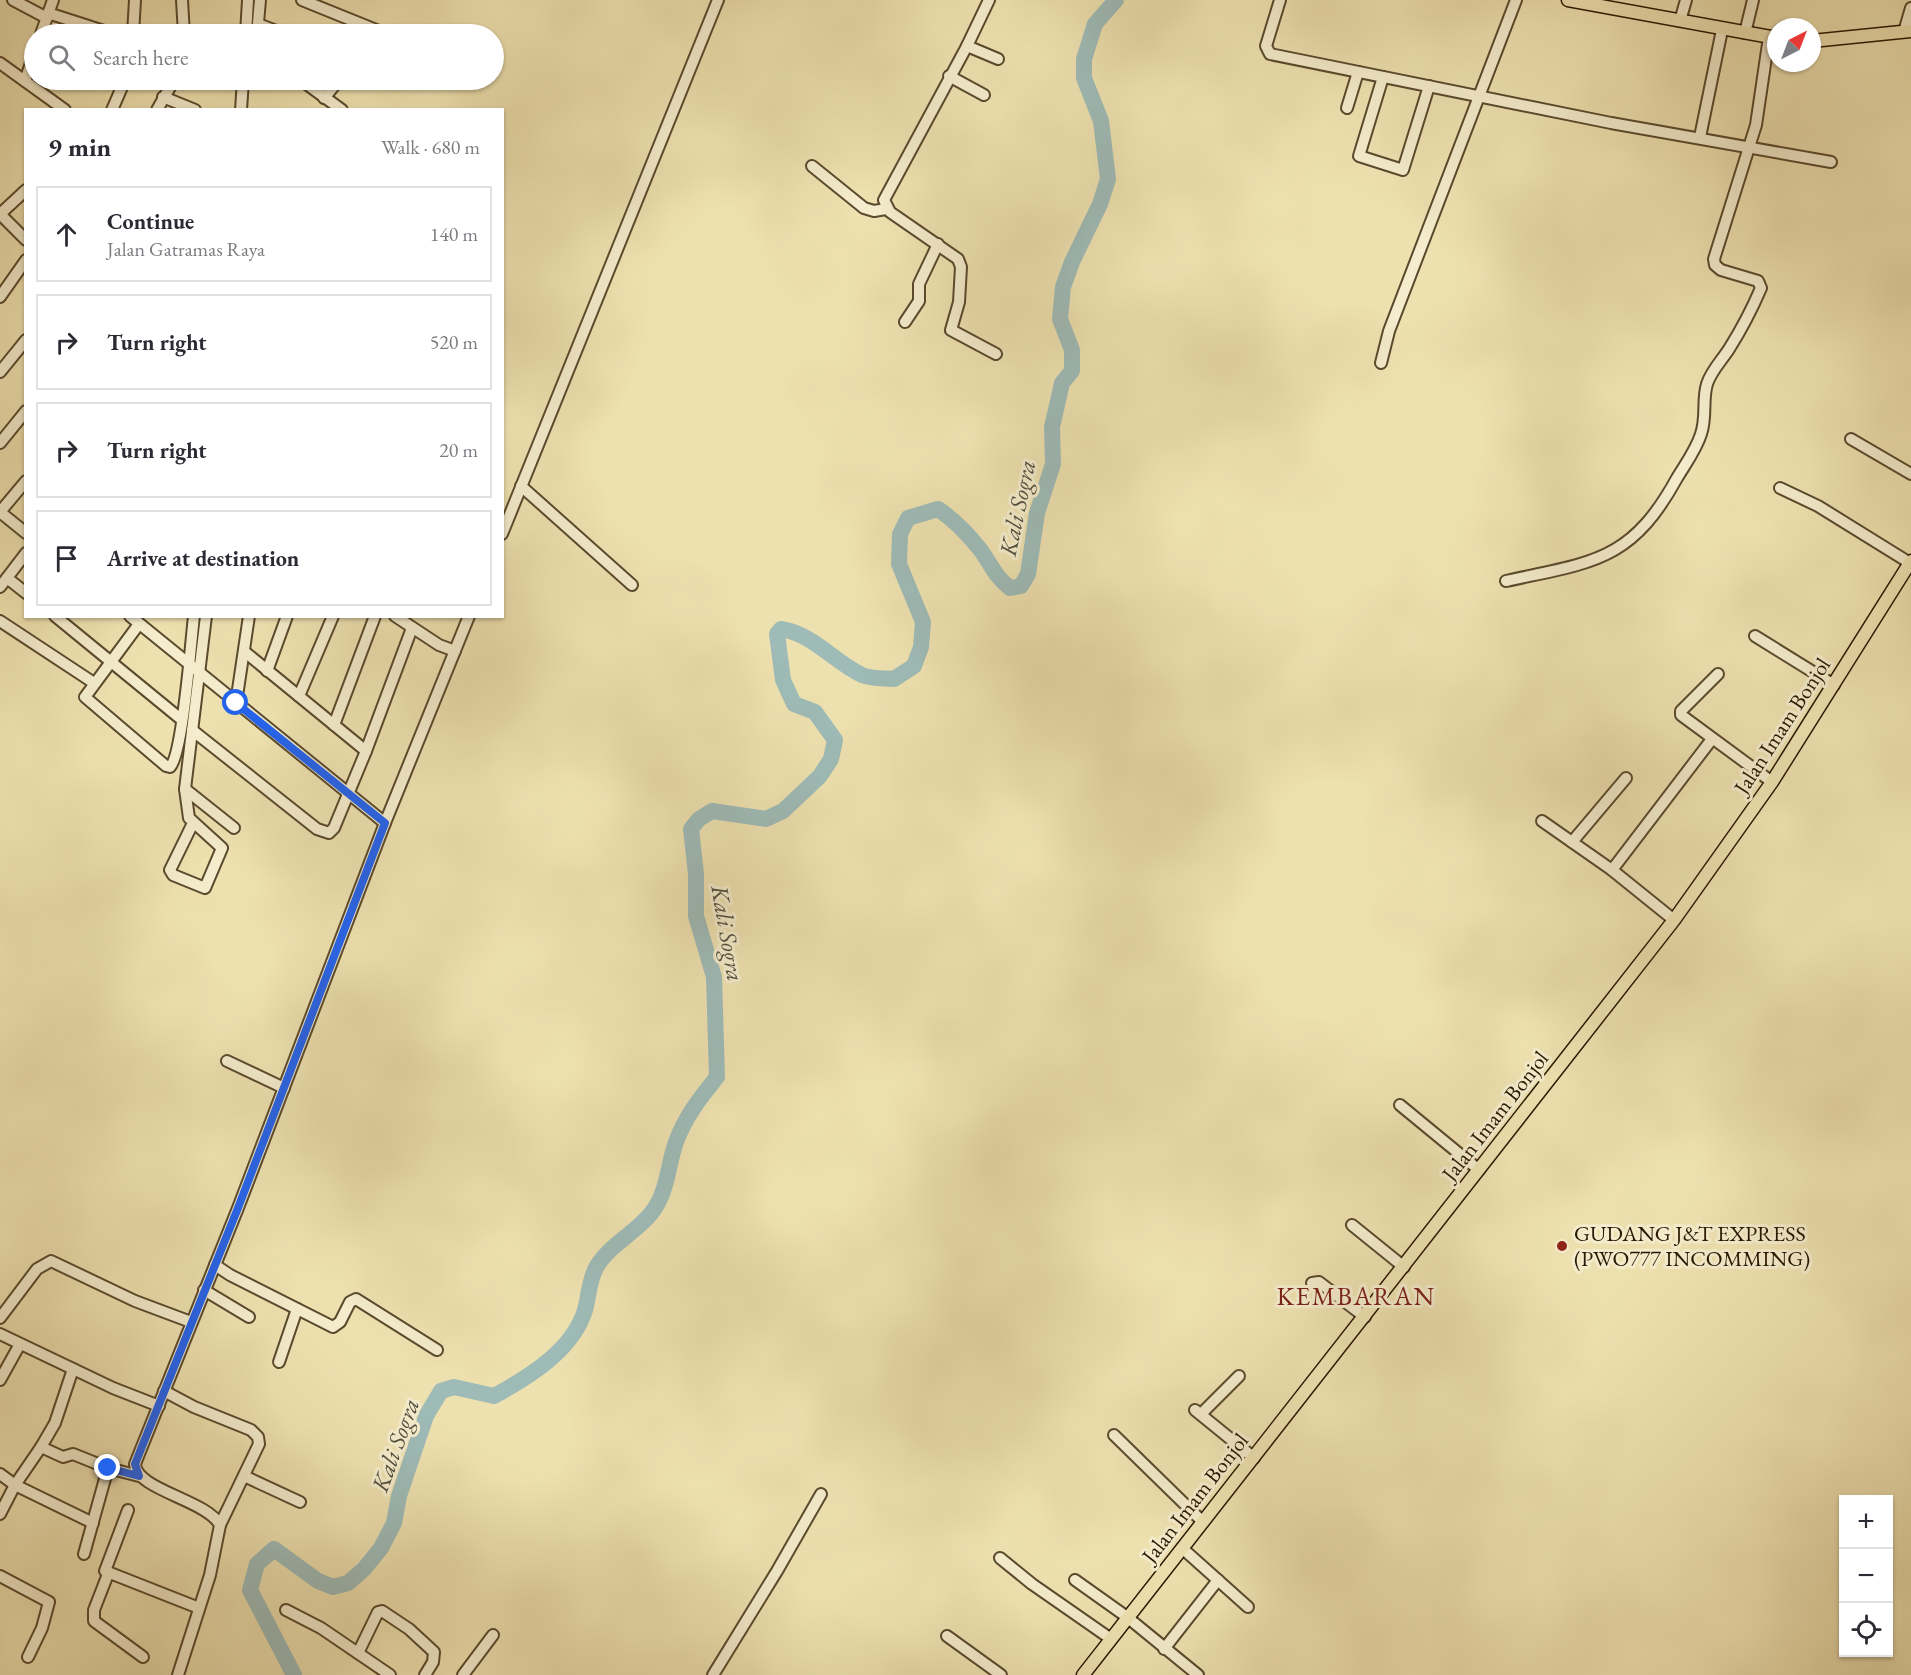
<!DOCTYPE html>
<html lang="en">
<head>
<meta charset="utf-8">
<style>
  :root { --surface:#fff; --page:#f7f7f7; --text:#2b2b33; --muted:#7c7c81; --line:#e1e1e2 }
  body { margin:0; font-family:"EB Garamond",serif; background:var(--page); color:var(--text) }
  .controls { position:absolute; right:18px; bottom:18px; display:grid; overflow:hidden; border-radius:0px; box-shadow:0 2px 4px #0004 }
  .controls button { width:54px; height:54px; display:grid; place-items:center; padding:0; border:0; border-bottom:2px solid var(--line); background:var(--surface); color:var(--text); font:30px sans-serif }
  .compass { position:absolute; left:1767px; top:18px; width:54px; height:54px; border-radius:50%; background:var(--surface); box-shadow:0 2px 4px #0004; rotate:42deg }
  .stop { position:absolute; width:18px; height:18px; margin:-14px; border:4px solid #2563eb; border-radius:50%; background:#fff }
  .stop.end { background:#2563eb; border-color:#fff; box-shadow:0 2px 6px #0008 }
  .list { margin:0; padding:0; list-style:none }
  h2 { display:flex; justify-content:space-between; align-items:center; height:78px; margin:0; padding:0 24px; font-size:26px }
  h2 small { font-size:20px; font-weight:400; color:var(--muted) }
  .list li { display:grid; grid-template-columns:39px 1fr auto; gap:18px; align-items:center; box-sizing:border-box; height:96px; margin:0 12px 12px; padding:0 12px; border:2px solid var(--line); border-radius:0px }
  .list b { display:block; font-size:22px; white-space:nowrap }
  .list p { margin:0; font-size:20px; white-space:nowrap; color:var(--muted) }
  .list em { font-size:20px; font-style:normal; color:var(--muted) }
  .icon { flex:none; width:33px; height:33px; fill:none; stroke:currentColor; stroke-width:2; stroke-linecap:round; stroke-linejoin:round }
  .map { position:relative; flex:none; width:1911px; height:1675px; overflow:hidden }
  .search { position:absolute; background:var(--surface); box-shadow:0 2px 4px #0004; left:24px; top:24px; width:480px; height:66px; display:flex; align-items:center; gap:15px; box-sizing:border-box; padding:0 21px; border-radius:33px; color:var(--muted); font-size:22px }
  .panel { position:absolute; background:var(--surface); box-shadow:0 2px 4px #0004; left:24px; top:108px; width:480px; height:510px; border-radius:0px }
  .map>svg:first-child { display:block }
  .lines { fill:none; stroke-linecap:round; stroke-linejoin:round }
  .river { stroke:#9ebbb7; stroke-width:16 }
  .minor-casing { stroke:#5a4a2d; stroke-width:14 }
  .major-casing { stroke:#291701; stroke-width:15 }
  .minor { stroke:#f4eccc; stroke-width:10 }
  .major { stroke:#eee1b0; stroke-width:12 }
  .route { stroke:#2563eb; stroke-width:8 }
  .poi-dot { fill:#8f2418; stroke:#f4eccc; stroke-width:2 }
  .labels { text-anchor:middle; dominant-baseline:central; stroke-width:6; stroke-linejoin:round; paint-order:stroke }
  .street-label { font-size:22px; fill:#291701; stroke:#f4eccc }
  .poi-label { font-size:22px; fill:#291701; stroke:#f4eccc; text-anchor:start }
  .water-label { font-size:24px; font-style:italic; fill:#525041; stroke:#f4eccc }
  .quarter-label { font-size:26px; letter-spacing:1.5px; fill:#7a1f14; stroke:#f4eccc }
</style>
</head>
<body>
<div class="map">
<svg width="1911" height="1675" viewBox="0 0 1911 1675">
  <rect width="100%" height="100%" fill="#eee1b0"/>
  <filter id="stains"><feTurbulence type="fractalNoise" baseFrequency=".00333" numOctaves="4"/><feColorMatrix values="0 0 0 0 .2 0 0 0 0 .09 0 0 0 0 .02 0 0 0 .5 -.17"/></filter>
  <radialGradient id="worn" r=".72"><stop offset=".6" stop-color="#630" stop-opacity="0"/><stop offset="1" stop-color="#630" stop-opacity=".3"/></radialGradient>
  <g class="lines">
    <path class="river" d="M294,1675L250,1590L257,1564L274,1549L318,1581L333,1587L348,1583L364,1569L381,1548L394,1523L399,1496L426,1416L441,1391L454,1387L494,1396C529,1377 573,1350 585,1310C589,1296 589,1279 597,1266C611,1243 641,1230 655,1208C668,1188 668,1164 676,1142C685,1117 700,1098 717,1077L714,977L696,916V874L691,829L699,819L712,811L766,819L783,811L820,776L831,759L835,740L815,712L794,704L783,680L777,634L781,629C813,634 833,661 862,675C871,679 884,678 894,679L914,666L921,647L923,622L899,564L900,534L908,518L938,509C953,519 967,533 979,548C990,562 995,577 1010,588L1021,586L1028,574L1037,513L1053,464L1052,427L1062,383L1072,371V350L1060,319L1063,287L1072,262L1100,204L1108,179L1101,121L1084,78V59L1095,24L1116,0"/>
    <g class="minor-casing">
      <g id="minor">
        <path d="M13,0L47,18"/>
        <path d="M182,0L184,34"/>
        <path d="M302,0L386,34"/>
        <path d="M989,0L967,46L884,200L890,212L958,259L961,267L959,302L951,330L996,354"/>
        <path d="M1280,0L1266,46L1270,54L1611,123L1831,162"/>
        <path d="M48,13L110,33"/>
        <path d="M1680,21L1686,0"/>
        <path d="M258,24L284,34"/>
        <path d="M1904,32L1911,8"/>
        <path d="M1745,33L1753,0"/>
        <path d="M41,34L53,0"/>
        <path d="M133,34L135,0"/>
        <path d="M246,34L248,0"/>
        <path d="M257,34L260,0"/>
        <path d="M967,46L998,59"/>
        <path d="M0,63L65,110"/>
        <path d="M949,76L984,95"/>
        <path d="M1383,77L1359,156L1403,170L1429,86"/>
        <path d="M301,80L342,110"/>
        <path d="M25,81L34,54"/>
        <path d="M163,97L195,110"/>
        <path d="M324,98L339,80"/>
        <path d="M1347,108L1358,72"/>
        <path d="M112,110L125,80"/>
        <path d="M157,110L174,80"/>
        <path d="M241,110L243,80"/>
        <path d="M1700,137L1722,30"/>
        <path d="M812,166L864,208L874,211L886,209"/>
        <path d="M0,214L26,240"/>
        <path d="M0,214L26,190"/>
        <path d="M0,297L26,260"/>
        <path d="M905,322L919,301V284L938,244"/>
        <path d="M1381,363L1389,331L1516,0"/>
        <path d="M0,372L26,340"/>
        <path d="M1851,439L1911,474"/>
        <path d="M0,443L26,411"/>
        <path d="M521,486L632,585"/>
        <path d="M1780,488L1818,506L1910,563"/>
        <path d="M0,512L26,481"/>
        <path d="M0,512L26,533"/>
        <path d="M502,534L718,0"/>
        <path d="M7,578L26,593"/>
        <path d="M1506,581C1593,562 1631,562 1677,478C1686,463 1696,450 1701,434C1707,417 1702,400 1707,384C1711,371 1722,360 1729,349C1741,330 1752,309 1761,288L1758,281L1721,270L1715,265L1714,259L1756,125L1769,37"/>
        <path d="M0,587L26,553"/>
        <path d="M55,616L182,720"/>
        <path d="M130,616L385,823"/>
        <path d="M395,616L439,645L455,651"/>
        <path d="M0,621L94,683"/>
        <path d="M139,624L85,697L166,766L170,767C183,754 191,641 194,616"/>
        <path d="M1755,636L1834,685"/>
        <path d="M245,652L366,751"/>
        <path d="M267,671L287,616"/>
        <path d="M1718,674L1681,711V715L1772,782"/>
        <path d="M299,696L333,616"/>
        <path d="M236,703L249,616"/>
        <path d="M334,725L375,616"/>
        <path d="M192,730L317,829L329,833L334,828L366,751L412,628"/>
        <path d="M185,789L234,828"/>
        <path d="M1542,821L1612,870"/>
        <path d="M193,823L170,870L173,875L205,888L222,848L189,818L185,789L206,616"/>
        <path d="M1572,842L1626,778"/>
        <path d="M1674,920L1612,870L1712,739"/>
        <path d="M227,1061L284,1088"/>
        <path d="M1400,1105L1479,1170"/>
        <path d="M1352,1225L1404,1267"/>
        <path d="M215,1265L230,1275L333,1327L340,1322L350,1302L356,1299L437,1350"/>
        <path d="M1312,1283L1319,1282L1365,1317"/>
        <path d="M204,1290L249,1317"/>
        <path d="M0,1318L37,1269L51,1261L135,1301L191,1322"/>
        <path d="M0,1334L113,1388L159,1406"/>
        <path d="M279,1362L297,1309"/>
        <path d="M0,1380L20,1344"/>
        <path d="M164,1391L194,1407L251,1430L258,1437L259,1444L220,1525"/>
        <path d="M1195,1410L1254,1458"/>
        <path d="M1201,1414L1239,1376"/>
        <path d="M1114,1435L1203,1522"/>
        <path d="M41,1447L55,1423L73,1369"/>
        <path d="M0,1474L15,1485L93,1523"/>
        <path d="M244,1476L300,1502"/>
        <path d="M128,1510L105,1571L199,1608"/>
        <path d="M0,1514L15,1485L41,1447L63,1457L73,1454L108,1468L139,1476"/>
        <path d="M1182,1548L1248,1607"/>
        <path d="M84,1554L108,1468"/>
        <path d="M1000,1558L1032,1584L1111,1639"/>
        <path d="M108,1574L94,1610V1621L143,1657"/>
        <path d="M0,1576L49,1602L42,1628L28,1657"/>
        <path d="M1075,1580L1127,1617L1198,1675"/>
        <path d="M286,1610L321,1628L390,1675"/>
        <path d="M947,1636L1001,1675"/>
        <path d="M1164,1649L1218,1580"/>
        <path d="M358,1653L378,1612L382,1611L409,1629L434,1652L433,1662L425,1675"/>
        <path d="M178,1675L210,1575L220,1525C207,1500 136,1490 135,1464L238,1208L385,823L469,616"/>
        <path d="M463,1675L493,1635"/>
        <path d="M713,1675L777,1571L821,1494"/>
      </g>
    </g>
    <g class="major-casing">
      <g id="major">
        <path d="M1568,0L1776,38"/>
        <path d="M1812,41L1911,31"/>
        <path d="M1083,1675L1674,920L1772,782L1911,561"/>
      </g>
    </g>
    <use href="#minor" class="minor"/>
    <use href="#major" class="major"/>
  </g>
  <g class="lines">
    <path class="route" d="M108,1468L139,1476L135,1464L238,1208L385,823L236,703"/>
  </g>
  <circle class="poi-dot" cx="1562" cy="1246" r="6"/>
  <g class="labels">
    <g class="street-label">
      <text transform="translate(1782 726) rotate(-57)">Jalan Imam Bonjol</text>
      <text transform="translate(1495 1116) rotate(-52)">Jalan Imam Bonjol</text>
      <text transform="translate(1195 1498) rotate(-52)">Jalan Imam Bonjol</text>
    </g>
    <g class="poi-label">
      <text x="1574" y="1233">GUDANG J&amp;T EXPRESS<tspan x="1574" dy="25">(PWO777 INCOMMING)</tspan></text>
    </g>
    <g class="water-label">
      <text transform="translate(1017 508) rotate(-78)">Kali Sogra</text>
      <text transform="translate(728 933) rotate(80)">Kali Sogra</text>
      <text transform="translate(395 1445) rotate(-70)">Kali Sogra</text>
    </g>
    <g class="quarter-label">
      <text x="1356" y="1296">KEMBARAN</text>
    </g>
  </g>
  <rect width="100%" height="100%" filter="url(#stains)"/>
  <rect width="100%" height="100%" fill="url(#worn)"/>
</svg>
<div class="controls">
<button>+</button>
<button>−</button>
<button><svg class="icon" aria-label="locate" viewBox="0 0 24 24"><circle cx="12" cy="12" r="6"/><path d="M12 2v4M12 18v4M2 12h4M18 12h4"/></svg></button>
</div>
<svg class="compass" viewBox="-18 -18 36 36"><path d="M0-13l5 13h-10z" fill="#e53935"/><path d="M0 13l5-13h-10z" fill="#7c7c81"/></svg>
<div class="stop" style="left:236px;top:703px"></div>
<div class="stop end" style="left:108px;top:1468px"></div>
<div class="search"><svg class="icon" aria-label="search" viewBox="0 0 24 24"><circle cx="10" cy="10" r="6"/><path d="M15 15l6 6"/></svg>Search here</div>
<section class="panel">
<h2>9 min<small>Walk · 680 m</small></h2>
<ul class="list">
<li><svg class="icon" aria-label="ahead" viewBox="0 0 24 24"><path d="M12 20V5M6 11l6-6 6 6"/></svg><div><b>Continue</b><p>Jalan Gatramas Raya</p></div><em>140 m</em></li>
<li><svg class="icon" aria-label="right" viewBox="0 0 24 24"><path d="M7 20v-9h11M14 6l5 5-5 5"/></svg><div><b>Turn right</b></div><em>520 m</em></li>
<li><svg class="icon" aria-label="right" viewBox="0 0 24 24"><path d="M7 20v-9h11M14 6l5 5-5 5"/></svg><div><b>Turn right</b></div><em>20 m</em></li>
<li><svg class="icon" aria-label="arrive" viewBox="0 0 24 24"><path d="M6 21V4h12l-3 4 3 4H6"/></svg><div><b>Arrive at destination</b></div></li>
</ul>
</section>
</div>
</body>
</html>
